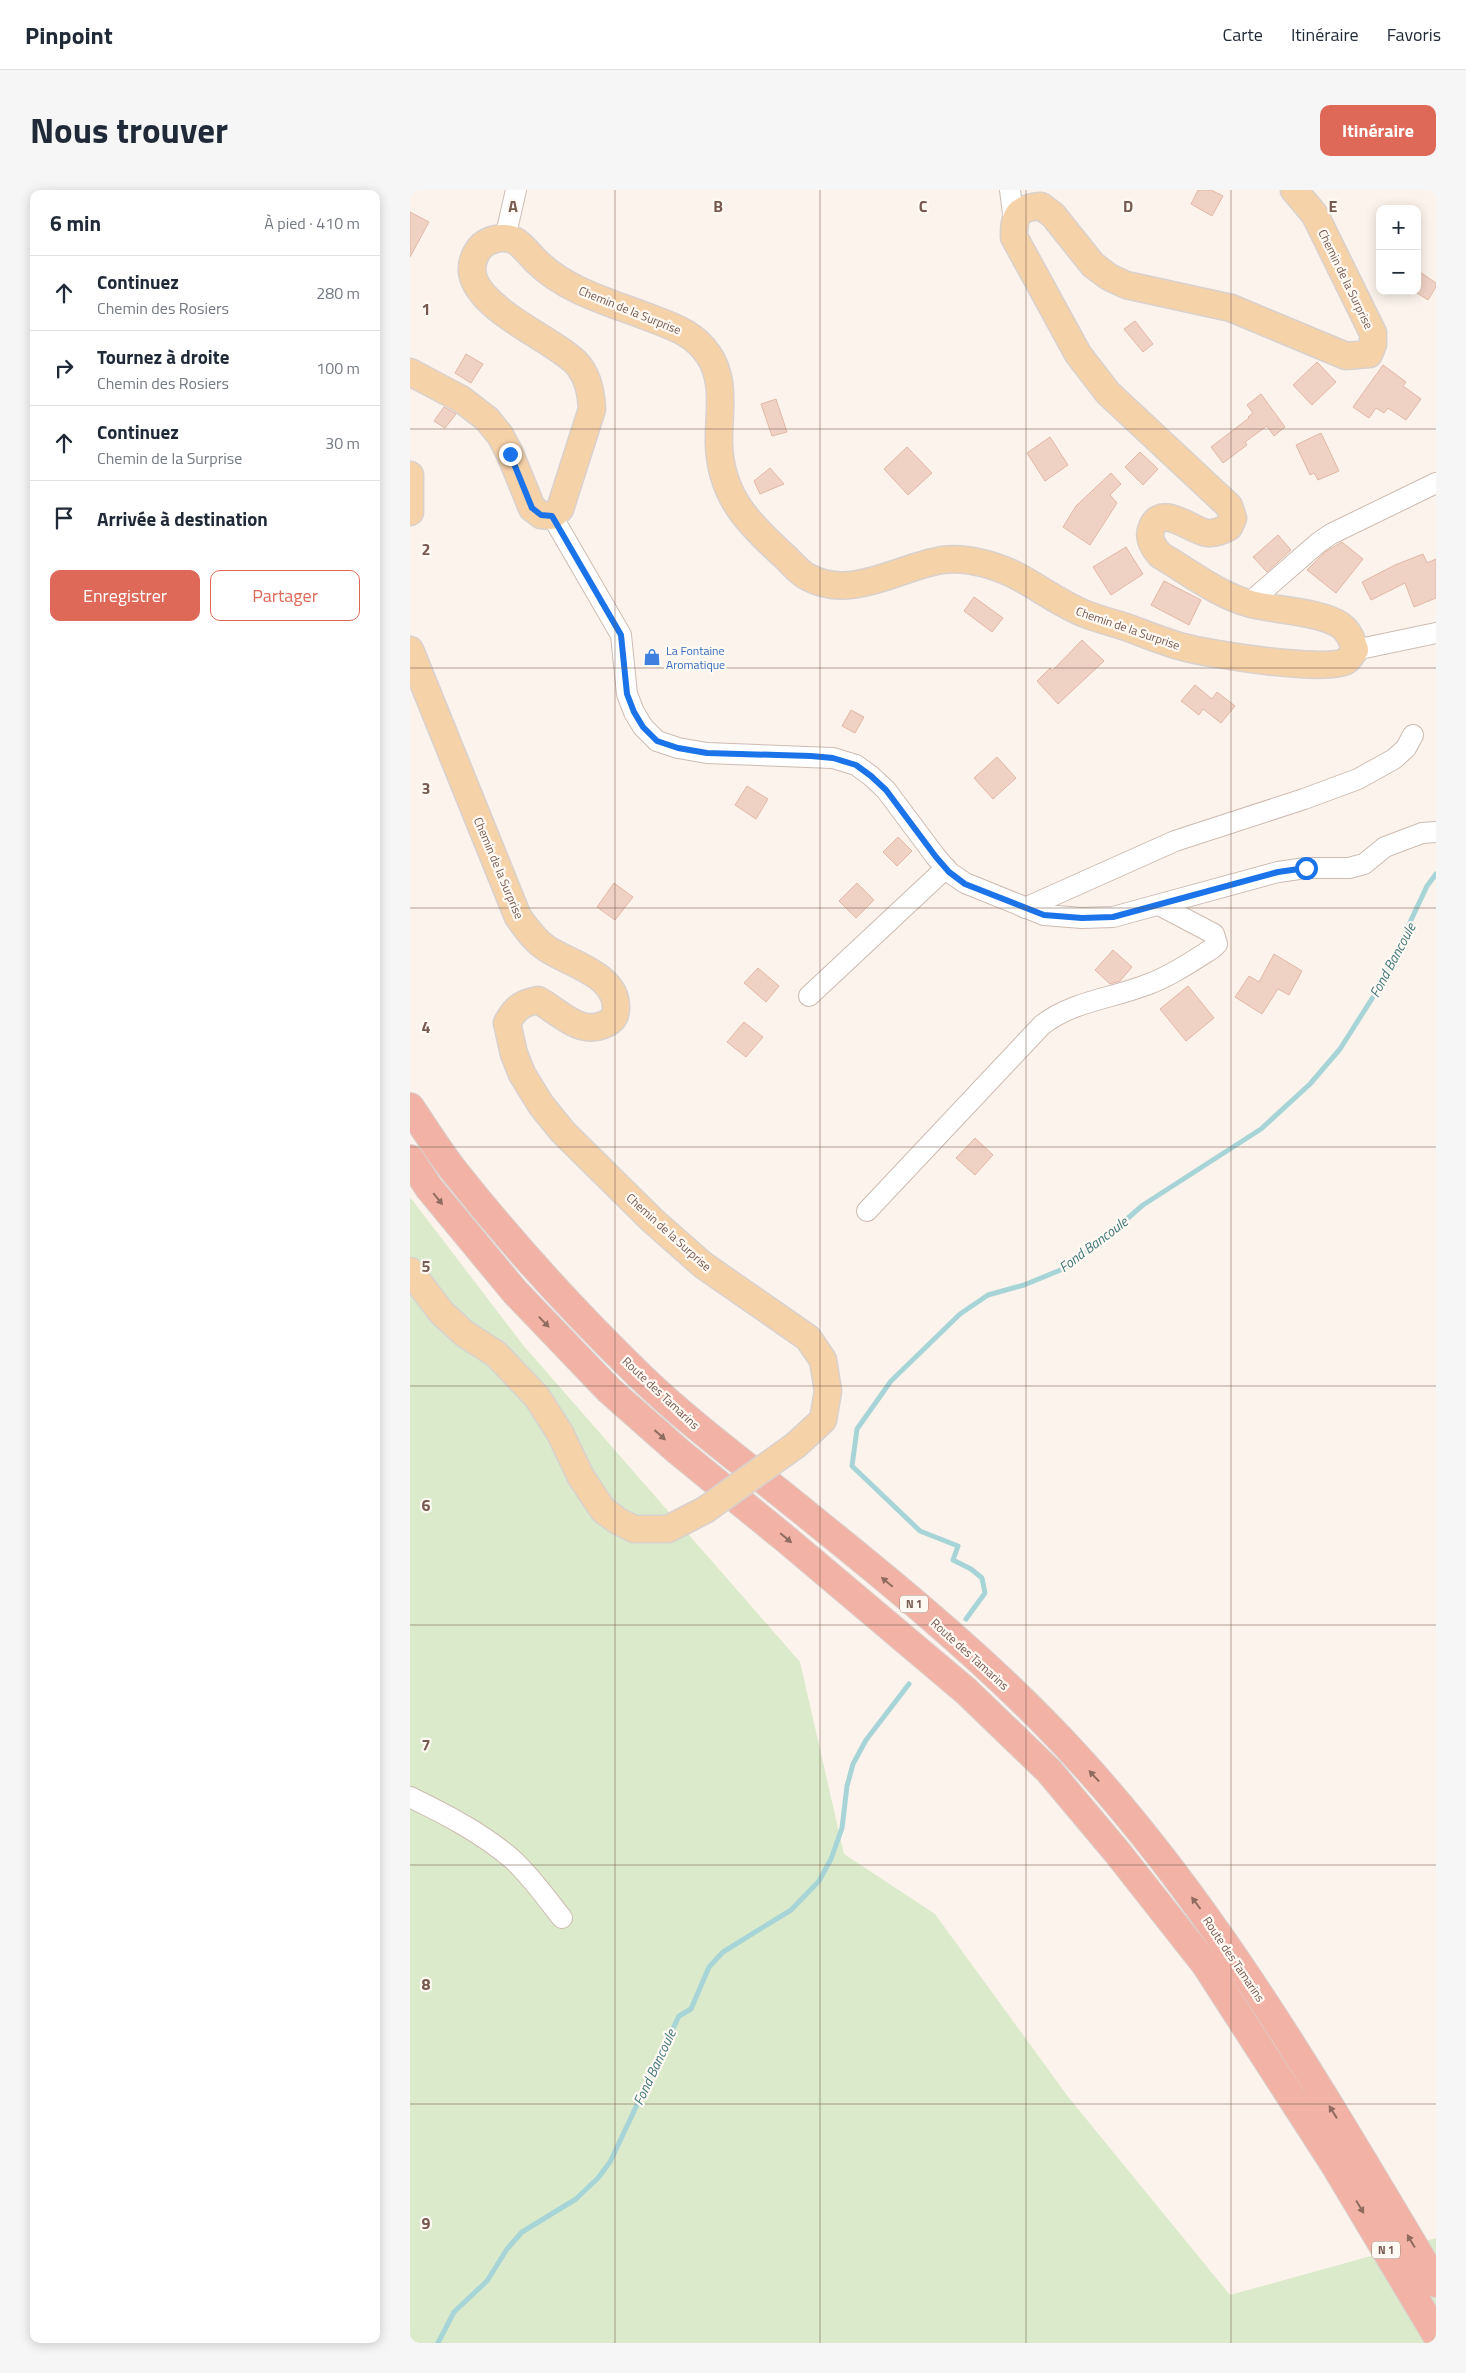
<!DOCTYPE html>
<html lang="fr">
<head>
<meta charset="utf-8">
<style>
  :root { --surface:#fff; --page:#f6f6f7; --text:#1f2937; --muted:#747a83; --line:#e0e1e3; --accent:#df6958 }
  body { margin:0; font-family:"Titillium Web",sans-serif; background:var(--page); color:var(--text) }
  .controls { position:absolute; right:15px; top:15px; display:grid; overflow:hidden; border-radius:10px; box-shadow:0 2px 12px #0003 }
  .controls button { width:45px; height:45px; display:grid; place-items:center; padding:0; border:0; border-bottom:1px solid var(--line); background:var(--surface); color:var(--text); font:25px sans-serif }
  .stop { position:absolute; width:15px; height:15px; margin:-11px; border:4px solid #1a73e8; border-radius:50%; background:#fff }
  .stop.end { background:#1a73e8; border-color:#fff; box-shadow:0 1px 5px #0008 }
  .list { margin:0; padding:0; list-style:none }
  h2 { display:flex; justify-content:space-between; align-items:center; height:65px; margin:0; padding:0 20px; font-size:21px }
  h2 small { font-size:16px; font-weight:400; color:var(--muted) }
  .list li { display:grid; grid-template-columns:32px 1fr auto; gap:15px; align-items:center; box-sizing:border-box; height:75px; padding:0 20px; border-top:1px solid var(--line) }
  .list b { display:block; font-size:19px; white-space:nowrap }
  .list p { margin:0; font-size:16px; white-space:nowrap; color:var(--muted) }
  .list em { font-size:16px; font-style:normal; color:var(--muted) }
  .actions { display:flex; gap:10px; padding:15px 20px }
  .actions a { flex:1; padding:11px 0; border:1px solid var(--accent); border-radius:10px; text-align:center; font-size:18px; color:var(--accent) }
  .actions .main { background:var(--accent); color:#fff }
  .icon { flex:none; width:28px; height:28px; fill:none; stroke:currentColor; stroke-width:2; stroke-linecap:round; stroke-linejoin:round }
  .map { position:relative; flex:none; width:1026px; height:2153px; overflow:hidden; border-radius:10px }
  header { display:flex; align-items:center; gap:30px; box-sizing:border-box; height:70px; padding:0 25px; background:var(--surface); border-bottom:1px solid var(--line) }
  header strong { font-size:24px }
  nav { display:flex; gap:28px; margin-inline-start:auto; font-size:18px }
  .intro { display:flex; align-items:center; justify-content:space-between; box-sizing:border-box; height:120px; padding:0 30px }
  h1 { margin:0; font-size:35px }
  .button { padding:12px 22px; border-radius:10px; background:var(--accent); color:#fff; font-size:18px; font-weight:700 }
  main { display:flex; gap:30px; padding:0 30px }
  aside { flex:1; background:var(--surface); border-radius:10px; box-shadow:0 2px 12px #0003 }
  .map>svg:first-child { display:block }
  .green { fill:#daeaca }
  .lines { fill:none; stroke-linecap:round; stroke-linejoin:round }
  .stream { stroke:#a7d4d7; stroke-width:5 }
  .building { fill:#f0d2c5; stroke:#e2b7a6 }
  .minor-casing { stroke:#cebbb1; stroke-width:22 }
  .major-casing { stroke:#d9d1ce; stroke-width:29 }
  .highway-casing { stroke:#d9d1ce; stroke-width:30 }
  .minor { stroke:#fff; stroke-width:20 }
  .major { stroke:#f6d2a9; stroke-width:26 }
  .highway { stroke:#f2b3a6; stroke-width:28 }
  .major-bridge-casing { stroke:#d9d1ce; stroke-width:29; stroke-linecap:butt }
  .major-bridge { stroke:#f6d2a9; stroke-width:26 }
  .oneway { fill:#906b60 }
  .route { stroke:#1a73e8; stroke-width:6 }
  .grid { fill:none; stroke:#77594f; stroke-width:1; stroke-opacity:0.55 }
  .labels { text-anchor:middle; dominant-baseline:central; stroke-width:4.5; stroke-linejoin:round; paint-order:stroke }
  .shield { fill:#fef9f3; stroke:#a08980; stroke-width:1 }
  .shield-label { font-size:11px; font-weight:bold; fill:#77594f }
  .street-label { font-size:12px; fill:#77594f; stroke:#fef9f3 }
  .shop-label { font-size:12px; fill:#366cbe; stroke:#fef9f3; text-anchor:start }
  .water-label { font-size:14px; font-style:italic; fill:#42777b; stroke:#fef9f3 }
  .grid-label { font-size:16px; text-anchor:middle; font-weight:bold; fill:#77594f; stroke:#fef9f3; stroke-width:4.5; stroke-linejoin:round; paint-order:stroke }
</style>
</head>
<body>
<header>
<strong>Pinpoint</strong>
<nav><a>Carte</a><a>Itinéraire</a><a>Favoris</a></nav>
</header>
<div class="intro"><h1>Nous trouver</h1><a class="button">Itinéraire</a></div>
<main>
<aside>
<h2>6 min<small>À pied · 410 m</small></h2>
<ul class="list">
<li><svg class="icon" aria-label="ahead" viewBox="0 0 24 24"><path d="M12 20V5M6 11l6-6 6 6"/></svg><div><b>Continuez</b><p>Chemin des Rosiers</p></div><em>280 m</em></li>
<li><svg class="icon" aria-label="right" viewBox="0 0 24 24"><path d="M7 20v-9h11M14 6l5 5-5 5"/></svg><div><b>Tournez à droite</b><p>Chemin des Rosiers</p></div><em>100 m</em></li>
<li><svg class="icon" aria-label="ahead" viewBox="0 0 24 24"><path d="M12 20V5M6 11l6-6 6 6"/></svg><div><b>Continuez</b><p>Chemin de la Surprise</p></div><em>30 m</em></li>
<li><svg class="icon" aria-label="arrive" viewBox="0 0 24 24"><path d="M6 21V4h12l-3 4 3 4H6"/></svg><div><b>Arrivée à destination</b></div></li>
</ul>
<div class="actions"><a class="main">Enregistrer</a><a>Partager</a></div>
</aside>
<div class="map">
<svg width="1026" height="2153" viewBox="0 0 1026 2153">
  <rect width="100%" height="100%" fill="#fcf4ec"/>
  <path class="green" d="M0,1007L113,1155L390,1472L434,1664L525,1724L659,1908L820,2105L1026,2048V2153H0Z"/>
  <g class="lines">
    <g class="stream">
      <path d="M556,1429L575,1403L572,1388L561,1379L543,1370L548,1356L510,1341L442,1276L447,1239L481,1191L550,1124L578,1105L614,1095L653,1079L703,1041L733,1015L851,939L900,894L930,859L970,796L1017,696L1026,684"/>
      <path d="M28,2153L44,2122L77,2091L97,2059L112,2042L166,2009L188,1988L200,1972L269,1826L281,1819L299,1777L313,1762L381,1720L409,1691L421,1669L432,1638L437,1596L443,1574L456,1550L499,1494"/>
    </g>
  </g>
  <g class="building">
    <path d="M788,0H801L813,6L802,26L781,14Z"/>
    <path d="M0,22L19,32L0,67Z"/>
    <path d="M1007,80L1026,93V97L1018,110L1007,103Z"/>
    <path d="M725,131L743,154L733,162L714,139Z"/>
    <path d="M56,164L73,174L61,193L45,183Z"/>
    <path d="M907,172L926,192L902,215L883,195Z"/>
    <path d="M973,175L996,192L993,196L1011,209L996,230L978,218L974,223L966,218L959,228L943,217Z"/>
    <path d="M851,204L875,237L864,246L857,236L835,252L837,255L813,273L801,257L839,228L838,227L843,223L837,215Z"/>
    <path d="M366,209L377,242L362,246L351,214Z"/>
    <path d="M34,217L46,224L35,238L24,231Z"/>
    <path d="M911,243L929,281L908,290L904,283L900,285L886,255Z"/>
    <path d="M640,247L658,275L635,291L617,263Z"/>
    <path d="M497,257L522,283L498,305L474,279Z"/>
    <path d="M730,262L748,279L733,295L715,277Z"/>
    <path d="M360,278L374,294L350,304L344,291Z"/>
    <path d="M701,283L711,294L700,305L707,313L680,355L653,337L666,316Z"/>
    <path d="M868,345L881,360L857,382L843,367Z"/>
    <path d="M932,352L953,369L926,403L897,380L915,362Z"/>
    <path d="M716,357L733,384L701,405L683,377Z"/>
    <path d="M1013,364L1017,373L1026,369V408L1004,417L995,393L961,410L952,392L985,375Z"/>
    <path d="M754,391L791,410L779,435L741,415Z"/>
    <path d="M564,407L593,428L582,442L554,421Z"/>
    <path d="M672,450L694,471L648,514L627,491L640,478L642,481Z"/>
    <path d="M785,495L802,509L807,502L825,516L811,533L793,519L789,525L771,511Z"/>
    <path d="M441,520L454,527L445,543L432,536Z"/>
    <path d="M587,567L606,588L583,609L564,588Z"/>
    <path d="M337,596L358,609L346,629L325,615Z"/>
    <path d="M488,647L502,661L487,676L473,662Z"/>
    <path d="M204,693L223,707L205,730L187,717Z"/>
    <path d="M447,693L464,710L446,728L429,711Z"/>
    <path d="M703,760L722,777L710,791L700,794L685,780Z"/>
    <path d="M864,764L892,781L879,805L868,799L852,824L825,807L839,786L849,792Z"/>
    <path d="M348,778L369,796L356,812L334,793Z"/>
    <path d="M778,796L804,828L776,851L750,819Z"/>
    <path d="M334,832L353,847L336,867L317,852Z"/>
    <path d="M565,948L583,965L565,985L546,968Z"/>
  </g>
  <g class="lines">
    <g class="minor-casing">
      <g id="minor">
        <path d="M600,0L604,32"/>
        <path d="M95,48L106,0"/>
        <path d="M142,326L211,445L217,504L224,522L233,537L247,551L268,558L297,563L423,568L446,575L461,586L476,600L526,667L539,682L555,693L634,725L672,728L703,727L868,682L896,678H939L954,674L975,657L1012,643L1026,642"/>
        <path d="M839,413L908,353L921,344L1026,293"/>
        <path d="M945,460L1026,443"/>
        <path d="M615,718L765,651L894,609L948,589L984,569L996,558L1003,545"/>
        <path d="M399,806L536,678"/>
        <path d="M457,1021L632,835C663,811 700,809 736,795C759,787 781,772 803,758L807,754L804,744L749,715"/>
        <path d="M0,1607C35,1624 72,1643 102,1669C121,1686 136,1708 152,1728"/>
      </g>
    </g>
    <g class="major-casing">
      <g id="major">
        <path d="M0,182L51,209L77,229L90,245L100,264L122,318L131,325L142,326L150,319L182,219C181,203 179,190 169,176C146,147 38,111 67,62C74,49 95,44 107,52C114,57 120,65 126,71C156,101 199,112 238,127C261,136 283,142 298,164C317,191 308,225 309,255C311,306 338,333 373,365C381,372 389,383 398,387C441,411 489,377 532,370C557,367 581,374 603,384C629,397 651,415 678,425C691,430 704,433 716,437C735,444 754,452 773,457C797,464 919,483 936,471C940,468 942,464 945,460C942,450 939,441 930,435C911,422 865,420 841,414C808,405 779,382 750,365C743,357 737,348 742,337C752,313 782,341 797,343C805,344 813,340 819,337L823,328L819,316L698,203L668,164L604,47C604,24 608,18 631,16L643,25L683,75L699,87L716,95L821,118L936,166L959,164L963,154V143L905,25L884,0"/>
        <path d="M0,285V322"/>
        <path d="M0,460L108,727C117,739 124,750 136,758C157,773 207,784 206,818C206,827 201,832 193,835C169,845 148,821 128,810C112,813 105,818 97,833L104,864L112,884L131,915L153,942L242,1030L293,1075L398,1148L413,1170L418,1201L413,1230L386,1255"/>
        <path d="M0,1081L32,1123L55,1144L86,1164L127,1207L150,1243L171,1287L193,1320L208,1331L224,1339H258L295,1320"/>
      </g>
    </g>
    <g class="highway-casing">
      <g id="highway">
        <path d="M0,917C15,939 29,962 45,982C102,1054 165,1123 231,1187C282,1236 340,1278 395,1323C477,1389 559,1456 633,1531C794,1694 909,1898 1026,2093"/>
        <path d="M0,969L19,998L105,1102L199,1200L268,1261L377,1350L556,1501L639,1581L707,1662L796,1775L925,1975L1026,2144"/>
      </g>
    </g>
    <use href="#minor" class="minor"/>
    <use href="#major" class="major"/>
    <use href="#highway" class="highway"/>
    <g class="major-bridge-casing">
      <path id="major-bridge" d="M295,1320L386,1255"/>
    </g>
    <use href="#major-bridge" class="major-bridge"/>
  </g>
  <defs><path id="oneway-solid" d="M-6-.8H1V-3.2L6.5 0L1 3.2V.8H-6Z" transform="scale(1.25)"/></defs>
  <g class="oneway">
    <use href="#oneway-solid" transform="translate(28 1009) rotate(51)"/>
    <use href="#oneway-solid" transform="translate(134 1132) rotate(46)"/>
    <use href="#oneway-solid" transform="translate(250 1245) rotate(42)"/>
    <use href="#oneway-solid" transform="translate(376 1348) rotate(40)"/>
    <use href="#oneway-solid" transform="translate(477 1392) rotate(-140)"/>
    <use href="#oneway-solid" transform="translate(684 1586) rotate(-133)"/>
    <use href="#oneway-solid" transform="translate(786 1713) rotate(-127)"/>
    <use href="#oneway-solid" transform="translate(923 1922) rotate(-122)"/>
    <use href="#oneway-solid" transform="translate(950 2017) rotate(59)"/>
    <use href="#oneway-solid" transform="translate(1001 2051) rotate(-121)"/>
  </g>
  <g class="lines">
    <path class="route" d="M100,264L122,318L131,325L142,326L211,445L217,504L224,522L233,537L247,551L268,558L297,563L401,566L423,568L446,575L461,586L476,600L526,667L539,682L555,694L634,725L672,728L703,727L868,682L896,678"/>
  </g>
  <path class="grid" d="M205,0V2153M410,0V2153M616,0V2153M821,0V2153M0,239H1026M0,478H1026M0,718H1026M0,957H1026M0,1196H1026M0,1435H1026M0,1675H1026M0,1914H1026"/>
  <defs>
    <g id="shop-bare" transform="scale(1.35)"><path d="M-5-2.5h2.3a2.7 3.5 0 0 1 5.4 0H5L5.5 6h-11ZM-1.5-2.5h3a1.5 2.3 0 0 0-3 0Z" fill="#3f7fe0" stroke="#fef9f3" stroke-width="2.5" paint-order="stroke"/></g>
  </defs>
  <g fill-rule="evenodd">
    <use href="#shop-bare" x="242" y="467"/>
  </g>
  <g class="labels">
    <g class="shield">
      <rect x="490" y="1405.5" width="28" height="17" rx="4"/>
      <rect x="962" y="2051.5" width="28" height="17" rx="4"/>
    </g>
    <g class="shield-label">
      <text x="504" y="1414">N 1</text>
      <text x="976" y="2060">N 1</text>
    </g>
    <g class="street-label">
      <text transform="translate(936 89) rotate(64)">Chemin de la Surprise</text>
      <text transform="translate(220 120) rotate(22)">Chemin de la Surprise</text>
      <text transform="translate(718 438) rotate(19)">Chemin de la Surprise</text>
      <text transform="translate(89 678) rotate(67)">Chemin de la Surprise</text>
      <text transform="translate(259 1042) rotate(42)">Chemin de la Surprise</text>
      <text transform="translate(251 1203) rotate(43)">Route des Tamarins</text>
      <text transform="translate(560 1464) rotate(42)">Route des Tamarins</text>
      <text transform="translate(824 1769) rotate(56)">Route des Tamarins</text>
    </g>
    <g class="shop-label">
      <text x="256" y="460">La Fontaine<tspan x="256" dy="14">Aromatique</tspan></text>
    </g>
    <g class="water-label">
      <text transform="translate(982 770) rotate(-62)">Fond Bancoule</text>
      <text transform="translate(683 1054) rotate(-37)">Fond Bancoule</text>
      <text transform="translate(244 1877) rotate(-65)">Fond Bancoule</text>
    </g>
  </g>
  <g class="grid-label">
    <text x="103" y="22">A</text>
    <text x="308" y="22">B</text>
    <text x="513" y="22">C</text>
    <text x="718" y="22">D</text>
    <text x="923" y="22">E</text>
    <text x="16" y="125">1</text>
    <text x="16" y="365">2</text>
    <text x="16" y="604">3</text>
    <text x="16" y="843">4</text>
    <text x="16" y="1082">5</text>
    <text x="16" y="1321">6</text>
    <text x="16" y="1561">7</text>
    <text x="16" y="1800">8</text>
    <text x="16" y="2039">9</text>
  </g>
</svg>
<div class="controls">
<button>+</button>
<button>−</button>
</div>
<div class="stop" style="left:896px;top:678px"></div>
<div class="stop end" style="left:100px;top:264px"></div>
</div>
</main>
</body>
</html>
